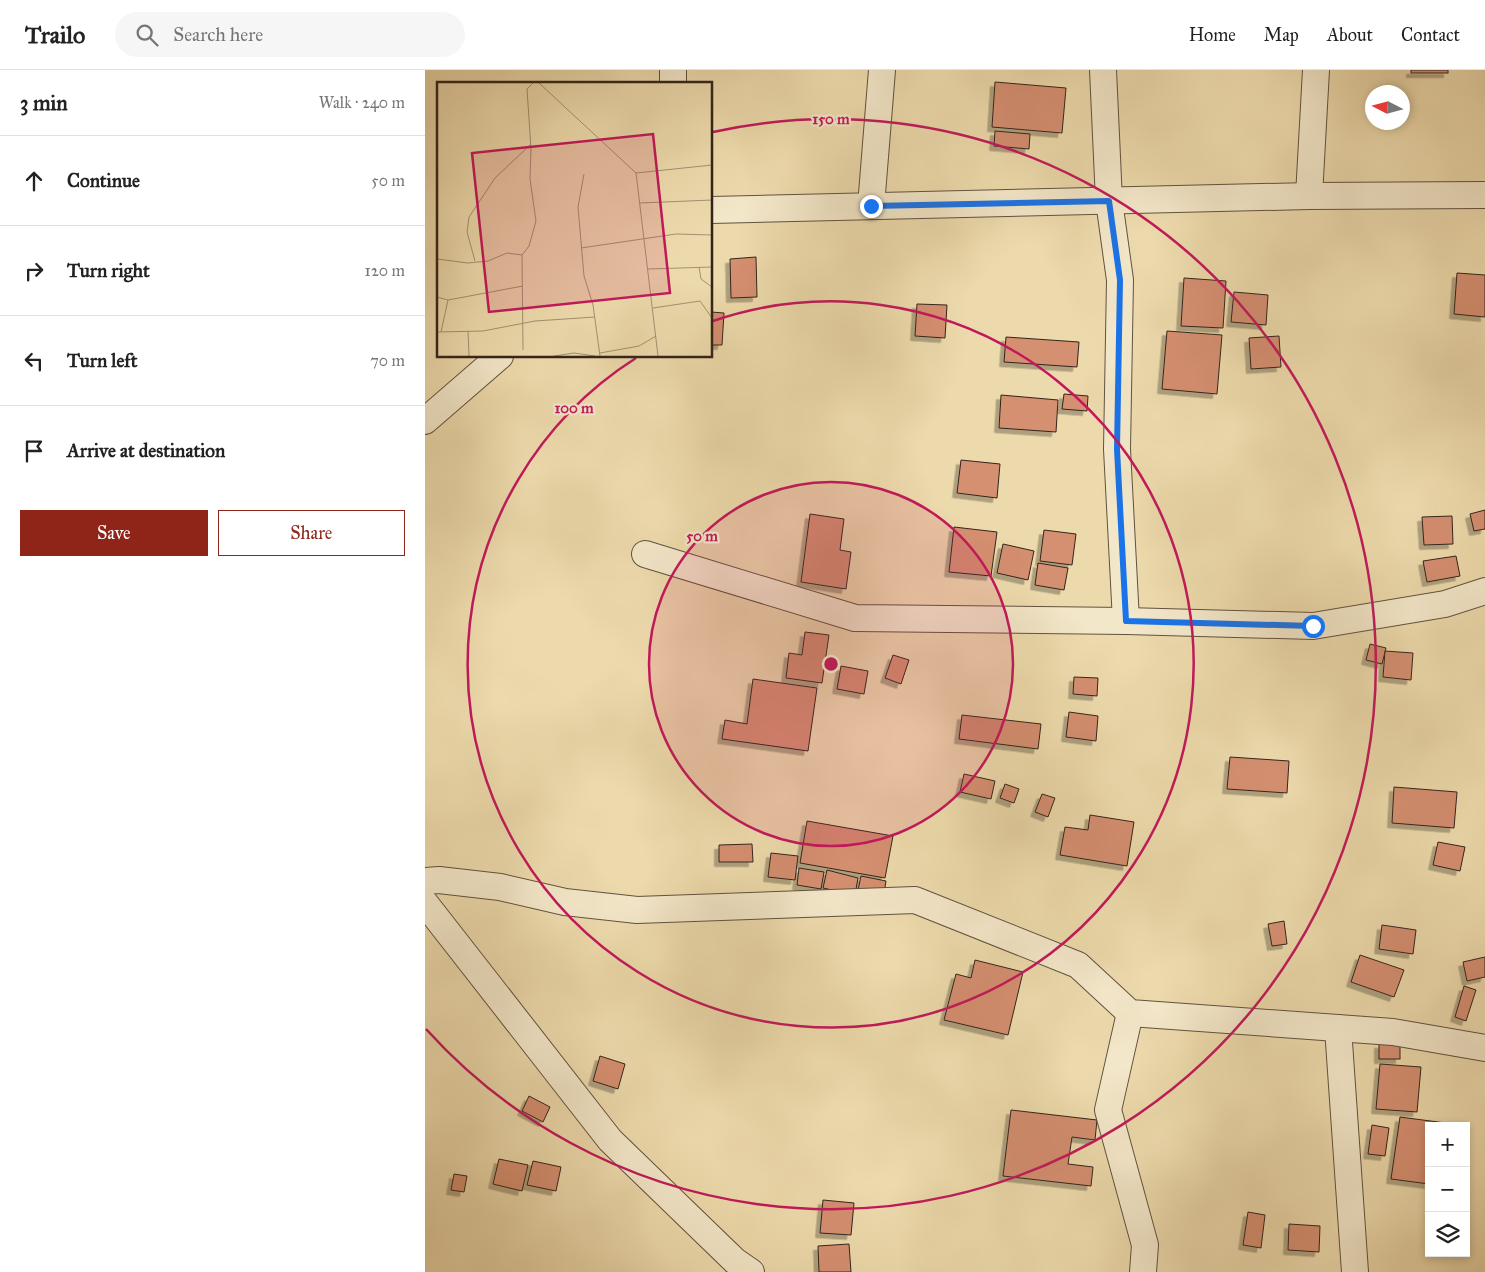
<!DOCTYPE html>
<html lang="en">
<head>
<meta charset="utf-8">
<style>
  :root { --surface:#fff; --page:#f6f6f6; --text:#222; --muted:#767676; --line:#e0e0e0; --accent:#8f2418 }
  body { margin:0; font-family:"IM FELL Great Primer",serif; background:var(--page); color:var(--text) }
  .controls { position:absolute; right:15px; bottom:15px; display:grid; overflow:hidden; border-radius:0px; box-shadow:0 2px 8px #0003 }
  .controls button { width:45px; height:45px; display:grid; place-items:center; padding:0; border:0; border-bottom:1px solid var(--line); background:var(--surface); color:var(--text); font:25px sans-serif }
  .compass { position:absolute; left:940px; top:15px; width:45px; height:45px; border-radius:50%; background:var(--surface); box-shadow:0 2px 8px #0003; rotate:276deg }
  .stop { position:absolute; width:15px; height:15px; margin:-11px; border:4px solid #1a73e8; border-radius:50%; background:#fff }
  .stop.end { background:#1a73e8; border-color:#fff; box-shadow:0 1px 5px #0008 }
  .list { margin:0; padding:0; list-style:none }
  h2 { display:flex; justify-content:space-between; align-items:center; height:65px; margin:0; padding:0 20px; font-size:21px }
  h2 small { font-size:16px; font-weight:400; color:var(--muted) }
  .list li { display:grid; grid-template-columns:32px 1fr auto; gap:15px; align-items:center; box-sizing:border-box; height:90px; padding:0 20px; border-top:1px solid var(--line) }
  .list b { display:block; font-size:19px; white-space:nowrap }
  .list em { font-size:16px; font-style:normal; color:var(--muted) }
  .actions { display:flex; gap:10px; padding:15px 20px }
  .actions a { flex:1; padding:11px 0; border:1px solid var(--accent); border-radius:0px; text-align:center; font-size:18px; color:var(--accent) }
  .actions .main { background:var(--accent); color:#fff }
  .icon { flex:none; width:28px; height:28px; fill:none; stroke:currentColor; stroke-width:2; stroke-linecap:round; stroke-linejoin:round }
  .map { position:relative; flex:none; width:1060px; height:1202px; overflow:hidden }
  header { display:flex; align-items:center; gap:30px; box-sizing:border-box; height:70px; padding:0 25px; background:var(--surface); border-bottom:1px solid var(--line) }
  header strong { font-size:24px }
  nav { display:flex; gap:28px; margin-inline-start:auto; font-size:18px }
  .search { width:350px; height:45px; background:var(--page); display:flex; align-items:center; gap:12px; box-sizing:border-box; padding:0 18px; border-radius:28px; color:var(--muted); font-size:19px }
  main { display:flex }
  aside { flex:1; background:var(--surface) }
  .map>svg:first-child { display:block }
  .building { fill:#d58f71; stroke:#32241b; filter:url(#shadow) }
  .lines { fill:none; stroke-linecap:round; stroke-linejoin:round }
  .minor-casing { stroke:#61523f; stroke-width:28 }
  .minor { stroke:#f3e7c9; stroke-width:26 }
  .route { stroke:#1a73e8; stroke-width:6 }
  .ring { fill:none; stroke:#c2185b; stroke-width:2.5 }
  .inset-road { fill:none; stroke:#a29172; stroke-width:1 }
  .view { fill:#c2185b; fill-opacity:0.15; stroke:#c2185b; stroke-width:2.5 }
  .inset-edge { fill:none; stroke:#32241b; stroke-width:2.5 }
  .centre { fill:#c2185b; stroke:#f3e7c9; stroke-width:2.5 }
  .ring-label { font-size:15px; text-anchor:middle; font-weight:bold; fill:#c2185b; stroke:#f3e7c9; stroke-width:4.5; stroke-linejoin:round; paint-order:stroke }
</style>
</head>
<body>
<header>
<strong>Trailo</strong>
<div class="search"><svg class="icon" aria-label="search" viewBox="0 0 24 24"><circle cx="10" cy="10" r="6"/><path d="M15 15l6 6"/></svg>Search here</div>
<nav><a>Home</a><a>Map</a><a>About</a><a>Contact</a></nav>
</header>
<main>
<aside>
<h2>3 min<small>Walk · 240 m</small></h2>
<ul class="list">
<li><svg class="icon" aria-label="ahead" viewBox="0 0 24 24"><path d="M12 20V5M6 11l6-6 6 6"/></svg><div><b>Continue</b></div><em>50 m</em></li>
<li><svg class="icon" aria-label="right" viewBox="0 0 24 24"><path d="M7 20v-9h11M14 6l5 5-5 5"/></svg><div><b>Turn right</b></div><em>120 m</em></li>
<li><svg class="icon" aria-label="left" viewBox="0 0 24 24"><path d="M17 20v-9H6M10 6l-5 5 5 5"/></svg><div><b>Turn left</b></div><em>70 m</em></li>
<li><svg class="icon" aria-label="arrive" viewBox="0 0 24 24"><path d="M6 21V4h12l-3 4 3 4H6"/></svg><div><b>Arrive at destination</b></div></li>
</ul>
<div class="actions"><a class="main">Save</a><a>Share</a></div>
</aside>
<div class="map">
<svg width="1060" height="1202" viewBox="0 0 1060 1202">
  <defs>
    <filter id="shadow"><feDropShadow dx="-4.5" dy="4.5" stdDeviation="0" flood-color="#0004"/></filter>
  </defs>
  <rect width="100%" height="100%" fill="#eddaac"/>
  <filter id="stains"><feTurbulence type="fractalNoise" baseFrequency=".004" numOctaves="4"/><feColorMatrix values="0 0 0 0 .2 0 0 0 0 .09 0 0 0 0 .02 0 0 0 .5 -.17"/></filter>
  <radialGradient id="worn" r=".72"><stop offset=".6" stop-color="#630" stop-opacity="0"/><stop offset="1" stop-color="#630" stop-opacity=".3"/></radialGradient>
  <g class="building">
    <rect x="986" y="0" width="37" height="3"/>
    <path d="M570,12L641,18L637,63L567,57Z"/>
    <path d="M570,61L605,64L604,79L569,76Z"/>
    <path d="M331,187L332,227L306,228L305,189Z"/>
    <path d="M1032,203L1060,205V247L1029,244Z"/>
    <path d="M759,208L801,211L798,258L756,256Z"/>
    <path d="M809,222L843,225L841,255L806,252Z"/>
    <path d="M492,234L522,235L520,268L490,266Z"/>
    <path d="M286,242L299,243L297,275H286Z"/>
    <path d="M742,261L797,265L792,324L737,319Z"/>
    <path d="M854,266L856,297L826,299L824,268Z"/>
    <path d="M581,267L654,272L652,297L579,292Z"/>
    <path d="M639,324L663,326L662,341L637,339Z"/>
    <path d="M576,325L633,330L631,362L574,358Z"/>
    <path d="M536,390L575,394L572,428L532,423Z"/>
    <path d="M1060,440V459L1049,461L1045,444Z"/>
    <path d="M385,444L419,449L415,480L426,482L421,519L376,512Z"/>
    <path d="M1027,446L1028,474L999,475L997,447Z"/>
    <path d="M529,457L572,462L566,506L524,502Z"/>
    <path d="M619,460L651,464L647,495L615,491Z"/>
    <path d="M578,474L609,481L603,510L572,503Z"/>
    <path d="M1031,486L1035,506L1002,512L998,491Z"/>
    <path d="M613,493L643,498L639,520L610,515Z"/>
    <path d="M380,562L404,565L397,613L361,608L364,583L377,585Z"/>
    <path d="M945,574L961,578L957,594L941,590Z"/>
    <path d="M960,581L988,583L986,610L958,607Z"/>
    <path d="M468,585L484,590L476,614L460,608Z"/>
    <path d="M416,596L443,601L439,624L412,619Z"/>
    <path d="M649,607L673,608L672,626L648,624Z"/>
    <path d="M328,609L392,618L383,681L297,669L300,650L322,654Z"/>
    <path d="M644,642L673,646L671,671L641,667Z"/>
    <path d="M537,645L616,654L613,679L534,669Z"/>
    <path d="M805,687L864,691L862,723L802,719Z"/>
    <path d="M539,704L570,711L566,729L535,722Z"/>
    <path d="M580,714L594,719L589,733L575,728Z"/>
    <path d="M969,717L1032,722L1029,758L967,753Z"/>
    <path d="M617,724L630,728L623,747L610,742Z"/>
    <path d="M665,745L709,752L702,796L635,785L640,757L663,760Z"/>
    <path d="M382,751L468,766L460,808L375,793Z"/>
    <path d="M1013,772L1040,777L1035,801L1008,795Z"/>
    <path d="M327,774L328,792H294V775Z"/>
    <path d="M346,783L373,786L370,810L343,807Z"/>
    <path d="M374,798L399,802L396,819L372,815Z"/>
    <path d="M402,800L433,808L430,825L398,818Z"/>
    <path d="M436,806L461,811L458,830L432,825Z"/>
    <path d="M859,851L862,874L847,876L843,854Z"/>
    <path d="M957,855L991,860L988,884L954,879Z"/>
    <path d="M935,885L979,900L969,927L926,912Z"/>
    <path d="M1060,887V907L1042,911L1038,892Z"/>
    <path d="M550,890L598,902L583,965L519,950L531,904L546,908Z"/>
    <path d="M1039,916L1051,920L1041,951L1030,947Z"/>
    <rect x="954" y="974" width="21" height="15"/>
    <path d="M175,986L200,994L193,1019L168,1011Z"/>
    <path d="M955,994L996,997L992,1042L951,1039Z"/>
    <path d="M104,1026L125,1037L118,1052L97,1041Z"/>
    <path d="M586,1040L672,1050L670,1070L647,1067L643,1094L668,1097L666,1116L578,1106Z"/>
    <path d="M975,1047L1036,1055L1004,1056V1114L966,1109Z"/>
    <path d="M947,1055L964,1058L960,1086L943,1084Z"/>
    <path d="M74,1089L103,1095L97,1121L68,1114Z"/>
    <path d="M108,1091L136,1097L131,1121L102,1115Z"/>
    <path d="M29,1104L42,1106L39,1122L26,1120Z"/>
    <path d="M398,1130L429,1133L426,1165L395,1163Z"/>
    <path d="M823,1142L840,1145L836,1178L818,1175Z"/>
    <path d="M864,1154L895,1156L894,1182L863,1180Z"/>
    <path d="M424,1174L426,1202H394L393,1176Z"/>
  </g>
  <g class="lines">
    <g class="minor-casing">
      <g id="minor">
        <path d="M248,0V14"/>
        <path d="M678,0L684,131L695,210L692,379L701,551"/>
        <path d="M884,126L891,0"/>
        <path d="M446,136L457,0"/>
        <path d="M286,140L884,126L1060,125"/>
        <path d="M0,351L75,286"/>
        <path d="M220,484L430,548L701,551L888,556L1020,534L1060,521"/>
        <path d="M0,811L14,810L75,817L140,832L212,840L490,830L653,895L705,943L968,962L1060,978"/>
        <path d="M0,833L185,1070L310,1191L326,1202"/>
        <path d="M705,943L683,1040L720,1175L718,1202"/>
        <path d="M913,958L930,1202"/>
      </g>
    </g>
    <use href="#minor" class="minor"/>
  </g>
  <g class="lines">
    <path class="route" d="M446,136L684,131L695,210L692,379L701,551L888,556"/>
  </g>
  <circle cx="406" cy="594" r="182" fill="#c2185b" fill-opacity=".12"/>
  <g class="ring">
    <circle cx="406" cy="594" r="182"/>
    <path d="M288 251A363 363 0 1 1 211 288"/>
    <path d="M288 62A545 545 0 1 1 1 959"/>
  </g>
  <g transform="translate(12 12)">
    <rect width="275" height="275" fill="#eddaac"/>
    <path class="inset-road" d="M102,1L199,91L221,274M199,91L275,83M147,92L141,125L147,194L156,223L163,274M203,121L275,118M144,166L239,152L275,153M0,177L31,181L51,179L70,171L85,173M38,179L30,150L32,135L58,96L94,62M262,185L264,197L275,205M211,187L275,185M0,215L11,218L86,204M216,226L263,219L275,236M31,249L32,274M0,250L46,249L98,239L158,235M4,250L11,218M86,268L85,173L92,164L99,139L93,97L94,67L90,7L96,1M163,271L202,264L219,254M117,274L137,271L158,274"/>
    <path class="view" d="M216,52L233,211L52,230L35,71Z"/>
    <rect width="275" height="275" class="inset-edge"/>
  </g>
  <circle cx="406" cy="594" r="8" class="centre"/>
  <g class="ring-label">
    <text x="406" y="54">150 m</text>
    <text x="149" y="343">100 m</text>
    <text x="277" y="471">50 m</text>
  </g>
  <rect width="100%" height="100%" filter="url(#stains)"/>
  <rect width="100%" height="100%" fill="url(#worn)"/>
</svg>
<div class="controls">
<button>+</button>
<button>−</button>
<button><svg class="icon" aria-label="layers" viewBox="0 0 24 24"><path d="M12 4l9 5-9 5-9-5zM3 14l9 5 9-5"/></svg></button>
</div>
<svg class="compass" viewBox="-18 -18 36 36"><path d="M0-13l5 13h-10z" fill="#e53935"/><path d="M0 13l5-13h-10z" fill="#767676"/></svg>
<div class="stop" style="left:888px;top:556px"></div>
<div class="stop end" style="left:446px;top:136px"></div>
</div>
</main>
</body>
</html>
